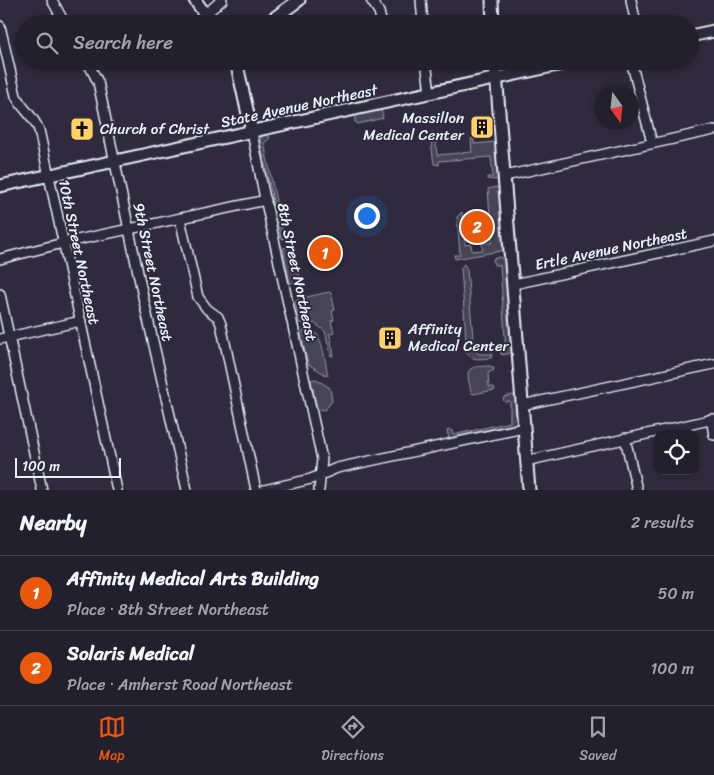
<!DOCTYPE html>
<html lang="en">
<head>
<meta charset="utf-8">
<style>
  :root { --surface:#23202e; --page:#2b2836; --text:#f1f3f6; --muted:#a3a3aa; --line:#403e4a; --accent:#ea580c }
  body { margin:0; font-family:Sriracha,sans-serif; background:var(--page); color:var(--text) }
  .controls { position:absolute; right:15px; bottom:15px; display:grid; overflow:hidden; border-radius:10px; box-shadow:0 2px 8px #0003 }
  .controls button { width:45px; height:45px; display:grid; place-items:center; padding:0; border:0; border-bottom:1px solid var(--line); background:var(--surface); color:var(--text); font:25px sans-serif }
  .compass { position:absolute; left:594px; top:85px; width:45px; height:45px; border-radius:50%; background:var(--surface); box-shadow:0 2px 8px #0003; rotate:165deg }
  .scale { position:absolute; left:15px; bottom:12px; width:106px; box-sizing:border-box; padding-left:5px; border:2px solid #e8f1f8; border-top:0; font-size:14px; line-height:18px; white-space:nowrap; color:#e8f1f8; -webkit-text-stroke:4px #2f2a3d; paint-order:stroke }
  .you { position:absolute; left:366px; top:215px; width:18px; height:18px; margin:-12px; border:4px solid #fff; border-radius:50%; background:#1a73e8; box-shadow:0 0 0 8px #1a73e833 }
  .badge { display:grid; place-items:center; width:32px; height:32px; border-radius:50%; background:var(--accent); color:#fff; font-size:16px; font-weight:700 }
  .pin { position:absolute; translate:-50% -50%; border:2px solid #fff; box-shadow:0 1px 5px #0006 }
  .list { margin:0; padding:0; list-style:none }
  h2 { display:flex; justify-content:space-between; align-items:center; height:65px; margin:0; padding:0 20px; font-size:21px }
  h2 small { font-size:16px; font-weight:400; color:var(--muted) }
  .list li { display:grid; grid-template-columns:32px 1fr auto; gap:15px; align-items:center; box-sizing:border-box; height:75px; padding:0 20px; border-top:1px solid var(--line) }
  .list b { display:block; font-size:19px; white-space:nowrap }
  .list p { margin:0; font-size:16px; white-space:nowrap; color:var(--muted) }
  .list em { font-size:16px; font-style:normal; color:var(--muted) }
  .icon { flex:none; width:28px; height:28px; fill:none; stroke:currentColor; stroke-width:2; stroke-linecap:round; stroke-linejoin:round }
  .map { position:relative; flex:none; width:714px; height:490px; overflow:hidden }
  .search { position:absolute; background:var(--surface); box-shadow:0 2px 8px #0003; left:15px; right:15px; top:15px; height:55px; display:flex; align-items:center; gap:12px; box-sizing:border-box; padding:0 18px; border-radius:28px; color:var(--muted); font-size:19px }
  .sheet { height:215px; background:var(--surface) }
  nav { display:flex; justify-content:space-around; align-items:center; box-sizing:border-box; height:70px; border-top:1px solid var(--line); background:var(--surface); font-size:14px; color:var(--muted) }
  nav a { display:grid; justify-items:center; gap:2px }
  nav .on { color:var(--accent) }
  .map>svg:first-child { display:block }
  .green { fill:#464455; stroke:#979aa6 }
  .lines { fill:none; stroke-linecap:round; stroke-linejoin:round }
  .minor-casing { stroke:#e8f1f8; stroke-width:12 }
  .tertiary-casing { stroke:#e8f1f8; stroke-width:15 }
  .minor { stroke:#2f2a3d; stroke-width:9 }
  .tertiary { stroke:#2f2a3d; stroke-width:11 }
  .labels { text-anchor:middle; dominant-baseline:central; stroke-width:4; stroke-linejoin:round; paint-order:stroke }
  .street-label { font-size:15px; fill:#e8f1f8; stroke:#2f2a3d }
  .poi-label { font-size:15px; fill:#e8f1f8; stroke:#2f2a3d; text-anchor:start }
</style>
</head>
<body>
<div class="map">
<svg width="714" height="490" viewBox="0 0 714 490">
  <rect width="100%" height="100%" fill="#2f2a3d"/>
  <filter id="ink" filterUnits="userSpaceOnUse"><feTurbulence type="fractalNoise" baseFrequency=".02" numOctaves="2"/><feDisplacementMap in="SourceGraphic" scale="10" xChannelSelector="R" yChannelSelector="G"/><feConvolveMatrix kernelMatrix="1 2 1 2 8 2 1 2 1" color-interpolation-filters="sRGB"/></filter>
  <g filter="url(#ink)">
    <g class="green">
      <path d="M381,109L383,118L358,124L355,122V115Z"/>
      <path d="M433,132L435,135L437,155L472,152L471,139H474V144L496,142L499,178L496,180L487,179V177H493L491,157L439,161V165L434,164L430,134Z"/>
      <path d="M268,134L270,138L264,143L284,239L281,238L260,141L262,136Z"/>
      <path d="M497,187L500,189L504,247L501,251L455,259L454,255H460L457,217L462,212L465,245L471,244L472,251L483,250L482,243H492L488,189Z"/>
      <path d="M293,245L301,282L290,283L283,248Z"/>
      <path d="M499,257L505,260L512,351L511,353L503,355L500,353L506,352L500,265H494L493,259Z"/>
      <path d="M464,264L467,269L474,349L479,354H492L491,358C483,358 472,362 467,353L461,268Z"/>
      <path d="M329,292L331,293L335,310L332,311L334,320L331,321L334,333L329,334L332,341L331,342L334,355L331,356L325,331L314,323H299L295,302L298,299Z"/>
      <path d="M309,329C323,331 325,363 328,376L308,364L301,335L303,331Z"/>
      <path d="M489,366L493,367L494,370L488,373L489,387H494L495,390L473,394C470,390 470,387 469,382C465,365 475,367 489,366Z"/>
      <path d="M316,379L330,388L332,401L325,410L319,409L317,407L311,380Z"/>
      <path d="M512,395L515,396L517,423L449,438L447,431L449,429L452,431L453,435L510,422V401L505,402L503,400L504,397Z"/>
    </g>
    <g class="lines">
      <g class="minor-casing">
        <g id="minor">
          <path d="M52,0L65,24"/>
          <path d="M371,0L379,12L382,24"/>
          <path d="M421,0L423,24"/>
          <path d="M631,0L636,24"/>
          <path d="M194,24L222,0"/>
          <path d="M0,26L16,96C22,109 33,115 39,130L117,490"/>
          <path d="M87,61L98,82L145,306L187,490"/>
          <path d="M426,61L430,93"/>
          <path d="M631,61L652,143"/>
          <path d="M252,132L263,189L322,459L319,490"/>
          <path d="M505,176L714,130"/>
          <path d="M180,219L198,297L207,309L218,317L221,324L256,490"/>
          <path d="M0,259L63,243L266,200"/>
          <path d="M514,284L714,241"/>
          <path d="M0,294L42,490"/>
          <path d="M0,339L81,321"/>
          <path d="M522,405L714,364"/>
          <path d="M711,419L714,435"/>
          <path d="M625,438L637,490"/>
          <path d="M526,461L714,419"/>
          <path d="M264,490L311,479L337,468L524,428"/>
        </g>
      </g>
      <g class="tertiary-casing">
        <g id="tertiary">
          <path d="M195,0L212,24"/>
          <path d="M492,0L493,24"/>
          <path d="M266,24L299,0"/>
          <path d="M690,36L714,31"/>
          <path d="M236,61L252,132"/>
          <path d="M495,61L529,490"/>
          <path d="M0,186L576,61"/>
        </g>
      </g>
      <use href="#minor" class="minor"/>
      <use href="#tertiary" class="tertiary"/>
    </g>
  </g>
  <defs>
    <g id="building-square" transform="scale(1.25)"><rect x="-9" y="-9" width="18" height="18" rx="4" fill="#ffd166" stroke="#2f2a3d"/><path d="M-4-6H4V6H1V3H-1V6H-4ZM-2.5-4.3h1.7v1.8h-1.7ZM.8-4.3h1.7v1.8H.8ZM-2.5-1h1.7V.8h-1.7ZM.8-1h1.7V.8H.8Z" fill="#111"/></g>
    <g id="church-square" transform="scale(1.25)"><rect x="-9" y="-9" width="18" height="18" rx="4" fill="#ffd166" stroke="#2f2a3d"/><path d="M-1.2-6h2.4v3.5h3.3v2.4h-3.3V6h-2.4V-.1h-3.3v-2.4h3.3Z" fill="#111"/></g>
  </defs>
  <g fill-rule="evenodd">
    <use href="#building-square" x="482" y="127"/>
    <use href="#church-square" x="82" y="129"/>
    <use href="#building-square" x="390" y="338"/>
  </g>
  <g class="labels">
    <g class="street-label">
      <text transform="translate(299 106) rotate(-12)">State Avenue Northeast</text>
      <text transform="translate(611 249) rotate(-12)">Ertle Avenue Northeast</text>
      <text transform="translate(79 252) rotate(78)">10th Street Northeast</text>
      <text transform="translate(153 272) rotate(78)">9th Street Northeast</text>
      <text transform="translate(297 272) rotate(78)">8th Street Northeast</text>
    </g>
    <g class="poi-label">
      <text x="464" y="118" text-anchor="end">Massillon<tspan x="464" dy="17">Medical Center</tspan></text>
      <text x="100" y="129">Church of Christ</text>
      <text x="408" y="329">Affinity<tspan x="408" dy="17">Medical Center</tspan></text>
    </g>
  </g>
</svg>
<div class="controls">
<button><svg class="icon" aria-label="locate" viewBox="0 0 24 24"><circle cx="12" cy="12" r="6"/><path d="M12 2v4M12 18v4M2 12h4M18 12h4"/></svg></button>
</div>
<svg class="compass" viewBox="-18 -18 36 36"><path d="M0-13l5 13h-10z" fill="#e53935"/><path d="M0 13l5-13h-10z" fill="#a3a3aa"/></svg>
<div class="scale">100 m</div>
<div class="you"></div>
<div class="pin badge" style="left:325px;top:253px">1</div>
<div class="pin badge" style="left:477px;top:227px">2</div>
<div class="search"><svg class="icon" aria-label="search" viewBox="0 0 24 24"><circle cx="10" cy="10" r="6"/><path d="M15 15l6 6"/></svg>Search here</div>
</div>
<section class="sheet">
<h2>Nearby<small>2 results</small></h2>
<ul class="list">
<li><span class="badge">1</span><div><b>Affinity Medical Arts Building</b><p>Place · 8th Street Northeast</p></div><em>50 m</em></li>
<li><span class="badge">2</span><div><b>Solaris Medical</b><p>Place · Amherst Road Northeast</p></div><em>100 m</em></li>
</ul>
</section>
<nav>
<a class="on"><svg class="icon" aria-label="map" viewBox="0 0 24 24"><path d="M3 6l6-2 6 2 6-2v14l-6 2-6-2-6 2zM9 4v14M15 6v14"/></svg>Map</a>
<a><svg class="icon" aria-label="directions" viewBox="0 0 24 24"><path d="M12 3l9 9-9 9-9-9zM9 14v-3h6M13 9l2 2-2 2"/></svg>Directions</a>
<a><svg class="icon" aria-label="saved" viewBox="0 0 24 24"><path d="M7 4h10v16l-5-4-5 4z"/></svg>Saved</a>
</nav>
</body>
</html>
